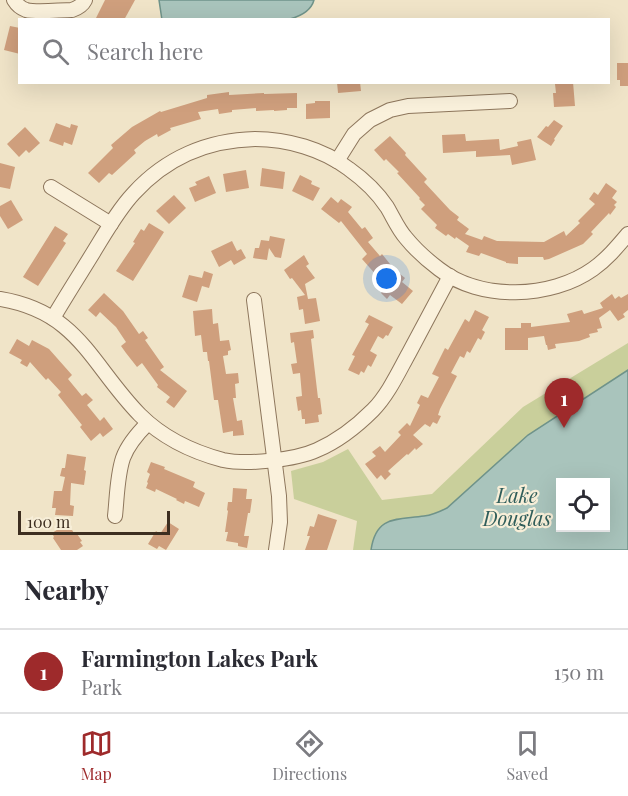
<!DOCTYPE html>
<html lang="en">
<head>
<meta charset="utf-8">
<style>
  :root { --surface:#fff; --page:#f7f7f7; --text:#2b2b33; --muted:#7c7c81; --line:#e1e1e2; --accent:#9e2a2b }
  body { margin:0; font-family:"Playfair Display",serif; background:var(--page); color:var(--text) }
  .controls { position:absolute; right:18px; bottom:18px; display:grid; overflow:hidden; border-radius:0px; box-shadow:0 6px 24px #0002 }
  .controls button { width:54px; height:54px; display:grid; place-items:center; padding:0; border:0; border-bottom:2px solid var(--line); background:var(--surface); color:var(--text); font:30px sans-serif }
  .scale { position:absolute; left:18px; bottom:15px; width:152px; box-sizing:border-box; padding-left:6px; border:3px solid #3d2e20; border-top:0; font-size:16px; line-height:21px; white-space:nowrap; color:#3d2e20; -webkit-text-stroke:4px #f7eed8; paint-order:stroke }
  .you { position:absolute; left:387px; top:279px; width:21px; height:21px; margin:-15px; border:4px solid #fff; border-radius:50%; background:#1a73e8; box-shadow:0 0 0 9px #1a73e833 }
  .badge { display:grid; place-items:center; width:39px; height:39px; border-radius:50%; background:var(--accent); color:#fff; font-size:20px; font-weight:700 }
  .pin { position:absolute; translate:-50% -50px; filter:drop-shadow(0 2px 3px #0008) }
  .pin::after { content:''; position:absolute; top:32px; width:21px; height:18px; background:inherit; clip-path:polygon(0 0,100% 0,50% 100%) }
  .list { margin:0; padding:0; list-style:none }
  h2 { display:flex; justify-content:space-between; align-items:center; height:78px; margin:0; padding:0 24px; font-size:26px }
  h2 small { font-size:20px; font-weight:400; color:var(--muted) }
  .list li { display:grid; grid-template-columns:39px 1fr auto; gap:18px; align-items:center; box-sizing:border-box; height:84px; padding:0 24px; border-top:2px solid var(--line) }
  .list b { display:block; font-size:22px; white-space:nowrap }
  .list p { margin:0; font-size:20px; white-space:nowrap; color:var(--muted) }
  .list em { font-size:20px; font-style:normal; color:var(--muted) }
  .icon { flex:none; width:33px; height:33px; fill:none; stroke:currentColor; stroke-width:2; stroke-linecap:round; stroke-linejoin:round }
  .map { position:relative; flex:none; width:628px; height:550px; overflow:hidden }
  .search { position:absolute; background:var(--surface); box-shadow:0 6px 24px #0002; left:18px; right:18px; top:18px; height:66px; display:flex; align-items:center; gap:15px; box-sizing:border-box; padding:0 21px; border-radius:0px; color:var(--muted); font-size:22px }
  .sheet { height:162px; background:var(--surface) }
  nav { display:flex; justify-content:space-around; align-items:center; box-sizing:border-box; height:84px; border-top:2px solid var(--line); background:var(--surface); font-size:16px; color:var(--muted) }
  nav a { display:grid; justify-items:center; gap:3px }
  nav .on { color:var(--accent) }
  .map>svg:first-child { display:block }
  .green { fill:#c9cf9b; fill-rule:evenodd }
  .water { fill:#a9c4bc; stroke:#6f938a; stroke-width:1.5; fill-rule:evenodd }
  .building { fill:#cf9f7d }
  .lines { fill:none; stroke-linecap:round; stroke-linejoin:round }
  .minor-casing { stroke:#8d765c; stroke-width:16 }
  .minor { stroke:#faf1dc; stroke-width:14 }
  .labels { text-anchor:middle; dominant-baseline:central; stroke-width:4.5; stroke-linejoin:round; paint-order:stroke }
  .water-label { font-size:20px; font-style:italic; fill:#2f5d5a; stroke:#f7eed8 }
</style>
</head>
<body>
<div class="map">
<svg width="628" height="550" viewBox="0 0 628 550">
  <rect width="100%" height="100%" fill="#f0e4c8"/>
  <path class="green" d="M628,343V550H353L357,521L294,499L291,471L323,462L348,449L382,500L432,494L523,407ZM560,482H606V528H560Z"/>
  <g class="water">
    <path d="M159,0H314C311,11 301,16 290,19L162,20Z"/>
    <path d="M628,370V550H371C376,515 397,520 424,516C432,515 439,512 447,508L528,435ZM560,482H606V528H560Z"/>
  </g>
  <g class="building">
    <path d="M105,0H135L124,20H95Z"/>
    <path d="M10,26L20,28V54L4,50Z"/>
    <path d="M617,63H628V86H620V80H617Z"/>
    <path d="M337,82H360L361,91L338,93Z"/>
    <path d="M573,82L575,106L554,107L553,93H556L555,84Z"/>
    <path d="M229,92V95L264,93V94L297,93V108H287V110L274,111V110L256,111V108L232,110V112L219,114L218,109L198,112L201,119L170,128L171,130L158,137L157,134L145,141L134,150L136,153L112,175L109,173L99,183L88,173L113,148L111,145L132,127L160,111L161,112L207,98V95Z"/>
    <path d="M315,101H330V118L306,119V104L315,103Z"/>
    <path d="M554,120L563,126L554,139L555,140L551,146L537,137L546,126L548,127Z"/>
    <path d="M56,123L70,128L71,124L78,126L72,145L64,142L63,146L49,141Z"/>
    <path d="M25,127L40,143L29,153L26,150L19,157L7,144Z"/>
    <path d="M465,134L466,141L499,139L500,150L518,146L517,142L531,139L536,160L512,165L510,155L476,157V151L443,153L442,135Z"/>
    <path d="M390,136L406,153L405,155L427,179L424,182L450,210L459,217L457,220L469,229L465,234L482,240L484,236L497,241L544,242L564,231L566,236L580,223L578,221L595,204L589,199L594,192L598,195L606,183L617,191L612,198L617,202L614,205L616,207L610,215L609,213L591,232L593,234L583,244L549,259L544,260L543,257H518V264L506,263V262L481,253L479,256L466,252L469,246L456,237L455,239L448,234L446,236L435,228L437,225L421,209L425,205L419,199L420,198L397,173L399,172L386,159L384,161L374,150Z"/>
    <path d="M0,163L15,167L10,189L0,187Z"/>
    <path d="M262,168L285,172L283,189L260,186Z"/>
    <path d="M246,170L249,188L226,192L223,174Z"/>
    <path d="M300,175L312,181L311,184L320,188L313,201L292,191Z"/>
    <path d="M209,176L216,193L195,202L189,188L197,185L195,182Z"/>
    <path d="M174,195L186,208L169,224L156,211Z"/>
    <path d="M331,197L338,203L341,199L352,207L348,212L362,229L365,227L373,238L368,242L380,256L382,254L394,269L405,278L402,282L413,291L402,304L390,295L387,299L381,293L386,286L362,259L367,254L341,221L339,223L321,209Z"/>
    <path d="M11,200L23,220L8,229L0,216V206Z"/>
    <path d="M149,223L164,232L133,281L116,271L135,243L133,242L141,229L144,231Z"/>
    <path d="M55,226L68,234L63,241L66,243L38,286L23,277Z"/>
    <path d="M270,236L285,239L281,258L275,257L269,248L267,260L253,258L255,248H259L261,240L269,241Z"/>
    <path d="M232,241L237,251L241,249L246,258L234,265L231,260L219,267L211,251Z"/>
    <path d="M304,255L309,264L306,266L315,278L305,284L308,299L316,298L320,321L305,324L303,309L299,310L297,297L305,295L292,278L290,279L284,270Z"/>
    <path d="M204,271L213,274L209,288L202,286L197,302L182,297L189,275L202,278Z"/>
    <path d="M104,293L123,311L139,334L143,331L148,338L145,340L164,367L160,370L187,391L174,408L166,402L170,397L157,387L158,385L142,363L137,367L126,353L121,346L126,342L116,327L100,312L96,317L88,310Z"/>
    <path d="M612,294L615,299L619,296L621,298L628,294V310L623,314L625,317L618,321L610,310L599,318L602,328L597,329L598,332L589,334L590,337L579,341L555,344L556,348L548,350L547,345H546L544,336L528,338V350H505V328H521V323H531V327L570,322L567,314L582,310L584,314L603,308L600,303Z"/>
    <path d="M212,309L213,324L218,323L220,341L229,340L231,350L228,351V355L223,356L226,374L238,373L239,383L235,384L236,398H233L237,421L242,420L244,435L233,436V431L223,433L218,400H214L209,361H208L207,352H203L201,335L195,336L193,311Z"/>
    <path d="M475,310L489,317L482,330L485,332L481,340L478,338L470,353L467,351L464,358L460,356L451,373L457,376L440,409L438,415L441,416L437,424L433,422L430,427L425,424L413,435L423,444L416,450L415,448L408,455L407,454L388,471L391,474L385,480L381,475L377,479L365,464L376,456L372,452L380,446L385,452L401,435L398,432L407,423L410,426L420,405L417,403L421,395L428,398L439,377L432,374L445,348L448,350L465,319L469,322Z"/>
    <path d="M369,315L393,327L388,336L386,335L383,339L378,336L370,351L377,355L371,367L368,365L364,373L361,371L359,375L348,370L355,356L352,355L369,324L365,322Z"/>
    <path d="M313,330L314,338L311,339L318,398H320L322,414L318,415L319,422L305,424V419H302L301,410L298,411L296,397L302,396L300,373L293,374L291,364L297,363L294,342L291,343L290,333Z"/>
    <path d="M17,339L29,346L32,340L49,349L72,375L68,379L82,396L86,393L93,400L87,405L100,421L104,417L113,429L103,437L100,433L91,441L80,427L82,425L58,395L61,392L48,378L46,380L30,362L27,367L20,363L22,360L9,353Z"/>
    <path d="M67,454L86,457L84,470L86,471L84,485L71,483L70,505L74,506L73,516L55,515L56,508H52L54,491H62L65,477L60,476L62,468H65Z"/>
    <path d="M151,462L165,467L164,469L195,482L193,487L205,493L199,507L185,501L184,504L176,500L177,499L156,489L155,492L146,488L148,483L147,482L150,474L147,472Z"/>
    <path d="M233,488L247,489L246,499H252L250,513H248L244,536H249L247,548L238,546V543L226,541L228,532H225L228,511L227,510L228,502H232Z"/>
    <path d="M318,514L337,520L327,550H305L310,536H307L310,526L314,527Z"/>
    <path d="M168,522L179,529L166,550L159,546L157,549L148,544L156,531L160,534Z"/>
    <path d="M68,523L75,535L77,534L82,541L80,542L83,546L77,550H61L53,538L54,537L52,533Z"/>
  </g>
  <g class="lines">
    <g class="minor-casing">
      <g id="minor">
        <path d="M14,0C17,5 20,8 26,10C37,13 60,10 72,10C78,8 82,6 85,0"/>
        <path d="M337,161L354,134L370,120L390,110L408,106L510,101"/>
        <path d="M51,187L111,224"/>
        <path d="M0,299C79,312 91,365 140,415C162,437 193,452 223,460C247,465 295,460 317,450C338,441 357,426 373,410C388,395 399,371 409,353C423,327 436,302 450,276"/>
        <path d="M254,300L279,496L280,522L276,550"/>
        <path d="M53,318C66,296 80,274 93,253C106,232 118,210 134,193C166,158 208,140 255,139C287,139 323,149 349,169C363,179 377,192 387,207C393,217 398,229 406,238C415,249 427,260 439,269C480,301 551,299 593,269C607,259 617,247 628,234"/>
        <path d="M115,516C117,498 117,476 123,458C128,444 138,433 148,423"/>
      </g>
    </g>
    <use href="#minor" class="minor"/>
  </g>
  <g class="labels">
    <g class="water-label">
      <text x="517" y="494">Lake<tspan x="517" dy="23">Douglas</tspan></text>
    </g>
  </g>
</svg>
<div class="controls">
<button><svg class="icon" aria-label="locate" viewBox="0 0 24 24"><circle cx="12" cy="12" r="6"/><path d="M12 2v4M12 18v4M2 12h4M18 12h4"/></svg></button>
</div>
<div class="scale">100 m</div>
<div class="you"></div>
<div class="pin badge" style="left:564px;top:428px">1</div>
<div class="search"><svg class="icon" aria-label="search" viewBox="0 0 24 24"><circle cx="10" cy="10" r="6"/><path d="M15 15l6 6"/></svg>Search here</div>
</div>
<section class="sheet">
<h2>Nearby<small></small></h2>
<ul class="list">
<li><span class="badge">1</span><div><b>Farmington Lakes Park</b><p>Park</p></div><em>150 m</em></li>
</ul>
</section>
<nav>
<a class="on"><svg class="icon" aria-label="map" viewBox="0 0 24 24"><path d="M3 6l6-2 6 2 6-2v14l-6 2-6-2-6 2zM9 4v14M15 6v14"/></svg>Map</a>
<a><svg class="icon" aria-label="directions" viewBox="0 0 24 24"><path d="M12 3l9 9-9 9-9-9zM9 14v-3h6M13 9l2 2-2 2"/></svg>Directions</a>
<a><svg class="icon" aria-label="saved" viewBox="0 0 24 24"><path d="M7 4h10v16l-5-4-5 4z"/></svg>Saved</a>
</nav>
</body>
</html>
